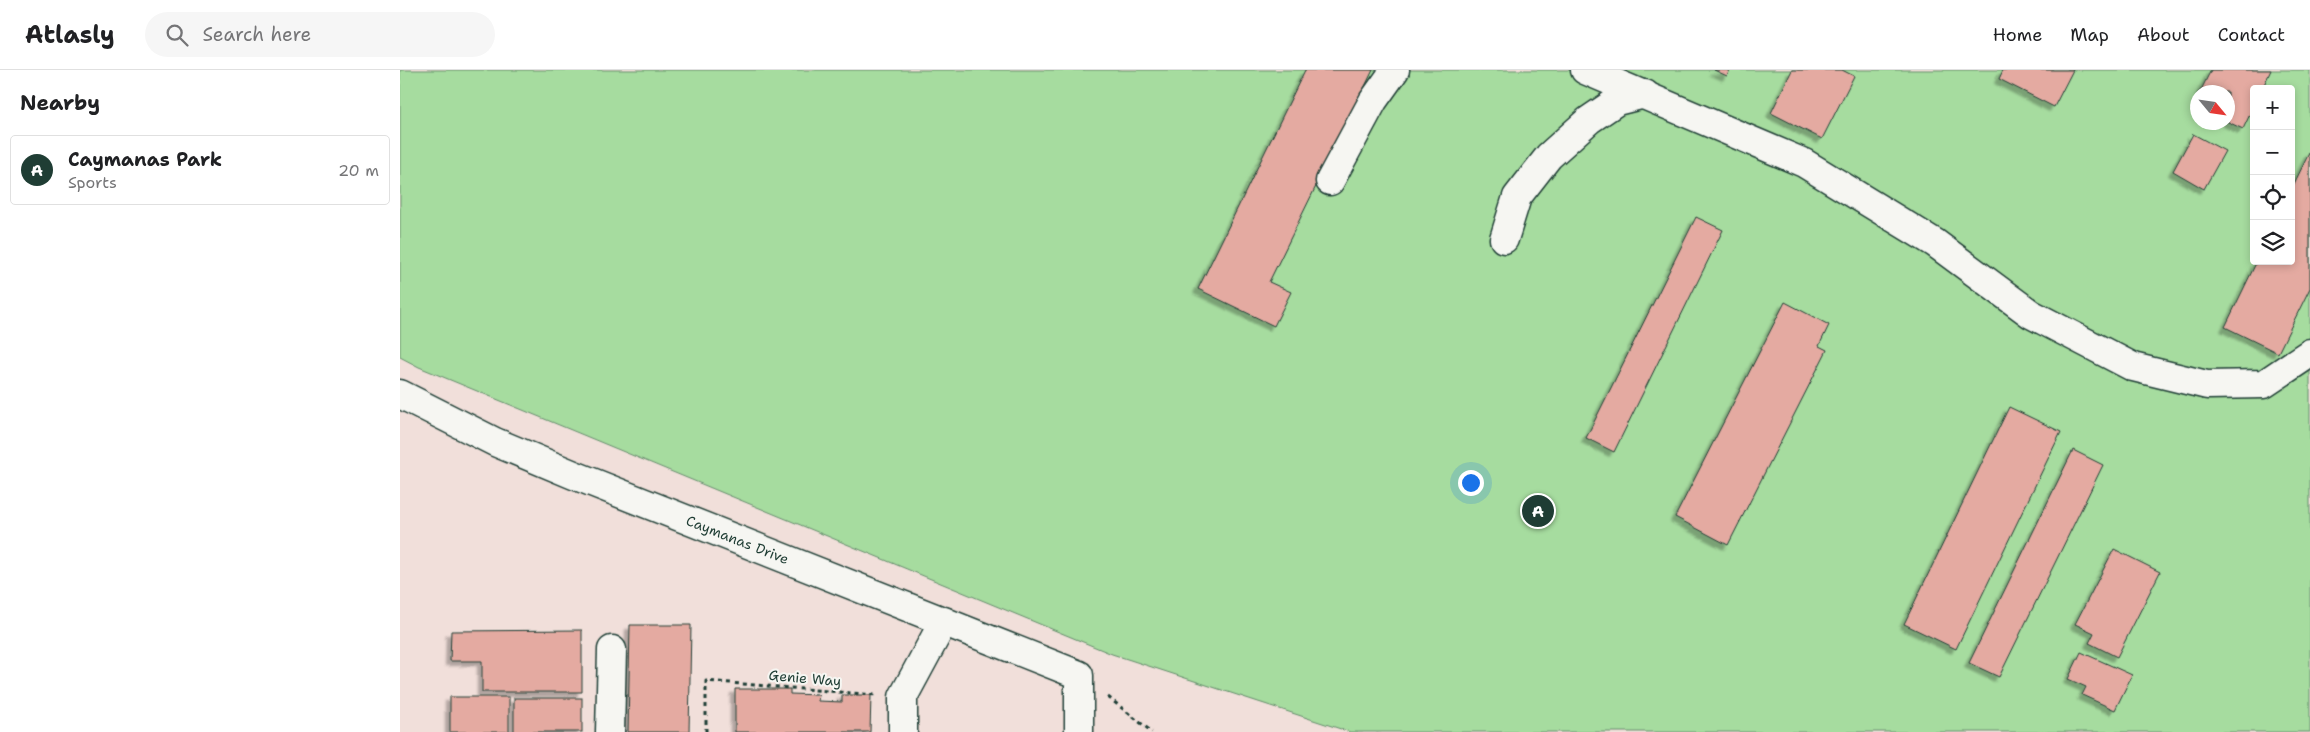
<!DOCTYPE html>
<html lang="en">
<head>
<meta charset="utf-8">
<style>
  :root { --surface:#fff; --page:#f6f6f6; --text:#202124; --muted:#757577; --line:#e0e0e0; --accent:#1f3d34 }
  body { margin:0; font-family:"Shantell Sans",sans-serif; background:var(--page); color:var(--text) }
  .controls { position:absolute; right:15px; top:15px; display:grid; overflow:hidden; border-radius:5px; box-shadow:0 2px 8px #0003 }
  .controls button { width:45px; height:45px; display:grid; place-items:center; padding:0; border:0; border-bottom:1px solid var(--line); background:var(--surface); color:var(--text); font:25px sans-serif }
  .compass { position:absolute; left:1790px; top:15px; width:45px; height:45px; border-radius:50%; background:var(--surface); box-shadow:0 2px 8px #0003; rotate:119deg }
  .you { position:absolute; left:1070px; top:412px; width:18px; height:18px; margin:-12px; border:4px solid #fff; border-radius:50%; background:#1a73e8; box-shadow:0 0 0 8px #1a73e833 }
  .badge { display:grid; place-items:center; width:32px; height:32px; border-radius:50%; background:var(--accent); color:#fff; font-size:16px; font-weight:700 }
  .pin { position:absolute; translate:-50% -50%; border:2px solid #fff; box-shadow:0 1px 5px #0006 }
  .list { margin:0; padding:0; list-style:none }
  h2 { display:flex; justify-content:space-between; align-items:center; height:65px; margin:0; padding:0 20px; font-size:21px }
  h2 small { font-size:16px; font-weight:400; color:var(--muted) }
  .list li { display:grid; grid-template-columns:32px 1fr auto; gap:15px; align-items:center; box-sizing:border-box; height:70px; margin:0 10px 10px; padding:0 10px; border:1px solid var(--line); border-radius:5px }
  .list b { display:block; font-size:19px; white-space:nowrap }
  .list p { margin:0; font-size:16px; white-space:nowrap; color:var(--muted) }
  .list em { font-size:16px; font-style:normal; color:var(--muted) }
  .icon { flex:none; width:28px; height:28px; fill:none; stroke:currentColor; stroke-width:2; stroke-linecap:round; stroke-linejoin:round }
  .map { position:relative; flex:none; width:1910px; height:662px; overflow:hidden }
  header { display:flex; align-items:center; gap:30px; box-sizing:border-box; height:70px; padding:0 25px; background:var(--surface); border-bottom:1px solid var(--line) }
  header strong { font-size:24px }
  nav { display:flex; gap:28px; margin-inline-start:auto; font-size:18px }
  .search { width:350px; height:45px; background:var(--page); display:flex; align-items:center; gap:12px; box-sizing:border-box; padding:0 18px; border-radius:28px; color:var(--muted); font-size:19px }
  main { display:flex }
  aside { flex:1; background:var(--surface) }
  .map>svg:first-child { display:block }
  .green { fill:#a6dc9f; stroke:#628c6a; fill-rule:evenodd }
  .building { fill:#e4aaa1; stroke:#1f3d34; filter:url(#shadow) }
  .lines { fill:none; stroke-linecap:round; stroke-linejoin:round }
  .minor-casing { stroke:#1f3d34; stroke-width:31 }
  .path { stroke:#1f3d34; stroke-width:3; stroke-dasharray:4 4; stroke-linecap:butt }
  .minor { stroke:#f6f6f2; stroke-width:28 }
  .labels { text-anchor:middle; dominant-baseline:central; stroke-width:4; stroke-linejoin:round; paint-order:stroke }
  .street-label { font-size:14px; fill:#1f3d34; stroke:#f6f6f2 }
</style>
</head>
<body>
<header>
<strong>Atlasly</strong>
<div class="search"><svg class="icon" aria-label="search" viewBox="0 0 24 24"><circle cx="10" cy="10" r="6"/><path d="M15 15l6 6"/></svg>Search here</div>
<nav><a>Home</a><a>Map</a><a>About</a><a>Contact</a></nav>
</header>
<main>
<aside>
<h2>Nearby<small></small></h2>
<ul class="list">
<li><span class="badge">A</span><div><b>Caymanas Park</b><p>Sports</p></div><em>20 m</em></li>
</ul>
</aside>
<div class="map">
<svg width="1910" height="662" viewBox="0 0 1910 662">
  <defs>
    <filter id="shadow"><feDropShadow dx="-4.5" dy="4.5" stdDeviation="1" flood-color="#0004"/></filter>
  </defs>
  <rect width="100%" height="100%" fill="#f1dfda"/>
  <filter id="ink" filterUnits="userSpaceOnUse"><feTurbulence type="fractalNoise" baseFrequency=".02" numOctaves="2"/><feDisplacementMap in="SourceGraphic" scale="10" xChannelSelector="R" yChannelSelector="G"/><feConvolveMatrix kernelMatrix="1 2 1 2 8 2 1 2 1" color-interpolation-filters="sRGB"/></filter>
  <g filter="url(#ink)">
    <path class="green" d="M0,0H1910V662H950L712,584L19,297L0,287ZM1854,19H1891V191H1854ZM1798,22H1828V52H1798Z"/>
    <g class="building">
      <path d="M905,0H973L869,212L891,222L874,256L798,219Z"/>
      <path d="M1314,0H1330L1327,6Z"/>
      <path d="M1392,0H1442L1454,6L1422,69L1371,43Z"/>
      <path d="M1603,0H1673L1654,37L1599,9Z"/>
      <path d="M1811,0H1871L1862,19H1854V36L1843,59L1828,52V22H1800Z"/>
      <path d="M1793,64L1825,81L1804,119L1773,101Z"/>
      <path d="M1910,81V218L1878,283L1825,257L1857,191H1891V120Z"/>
      <path d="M1296,147L1323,160L1214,382L1186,368Z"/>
      <path d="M1385,232L1429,255L1419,276L1427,280L1328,475L1275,447Z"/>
      <path d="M1609,337L1661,362L1556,579L1504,554Z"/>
      <path d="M1673,380L1703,395L1599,607L1569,593Z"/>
      <path d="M1714,479L1760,502L1717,587L1689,573L1694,563L1675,554Z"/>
      <path d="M230,555H291L289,662H228Z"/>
      <path d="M182,560V622H82V591H50L51,561Z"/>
      <path d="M1681,582L1732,605L1715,640L1682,625L1686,617L1668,609Z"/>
      <path d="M335,619H390V624L419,625L418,631L442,632V625H471L470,662H335Z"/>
      <rect x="50" y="627" width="59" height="35"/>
      <rect x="114" y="628" width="68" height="34"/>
    </g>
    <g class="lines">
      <g class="minor-casing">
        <g id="minor">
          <path d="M1185,0L1404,93L1535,173L1631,244L1733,297L1807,315L1864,314L1910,283"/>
          <path d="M930,111L973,31L995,0"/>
          <path d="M1104,169L1117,127L1149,86L1189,50L1217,31L1245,24"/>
          <path id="s1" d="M0,324L95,372L174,405L679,605V662"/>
          <path d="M210,662L212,580"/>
          <path d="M503,662V627L544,551"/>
        </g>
      </g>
      <g class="path">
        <path d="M708,627L752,662"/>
        <path d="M306,662V611L476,625"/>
      </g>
      <use href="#minor" class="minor"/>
    </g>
  </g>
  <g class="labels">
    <g class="street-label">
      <text stroke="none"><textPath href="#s1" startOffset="368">Caymanas Drive</textPath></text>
      <text transform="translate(405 608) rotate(5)">Genie Way</text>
    </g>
  </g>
</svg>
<div class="controls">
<button>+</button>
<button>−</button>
<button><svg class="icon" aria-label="locate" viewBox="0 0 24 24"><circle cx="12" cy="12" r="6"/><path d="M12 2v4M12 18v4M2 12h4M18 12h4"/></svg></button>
<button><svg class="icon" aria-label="layers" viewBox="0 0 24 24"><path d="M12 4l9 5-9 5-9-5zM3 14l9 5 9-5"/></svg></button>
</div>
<svg class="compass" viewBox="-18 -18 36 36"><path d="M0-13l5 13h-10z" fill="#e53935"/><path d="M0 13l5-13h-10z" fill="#757577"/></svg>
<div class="you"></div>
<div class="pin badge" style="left:1138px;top:441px">A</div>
</div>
</main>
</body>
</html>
